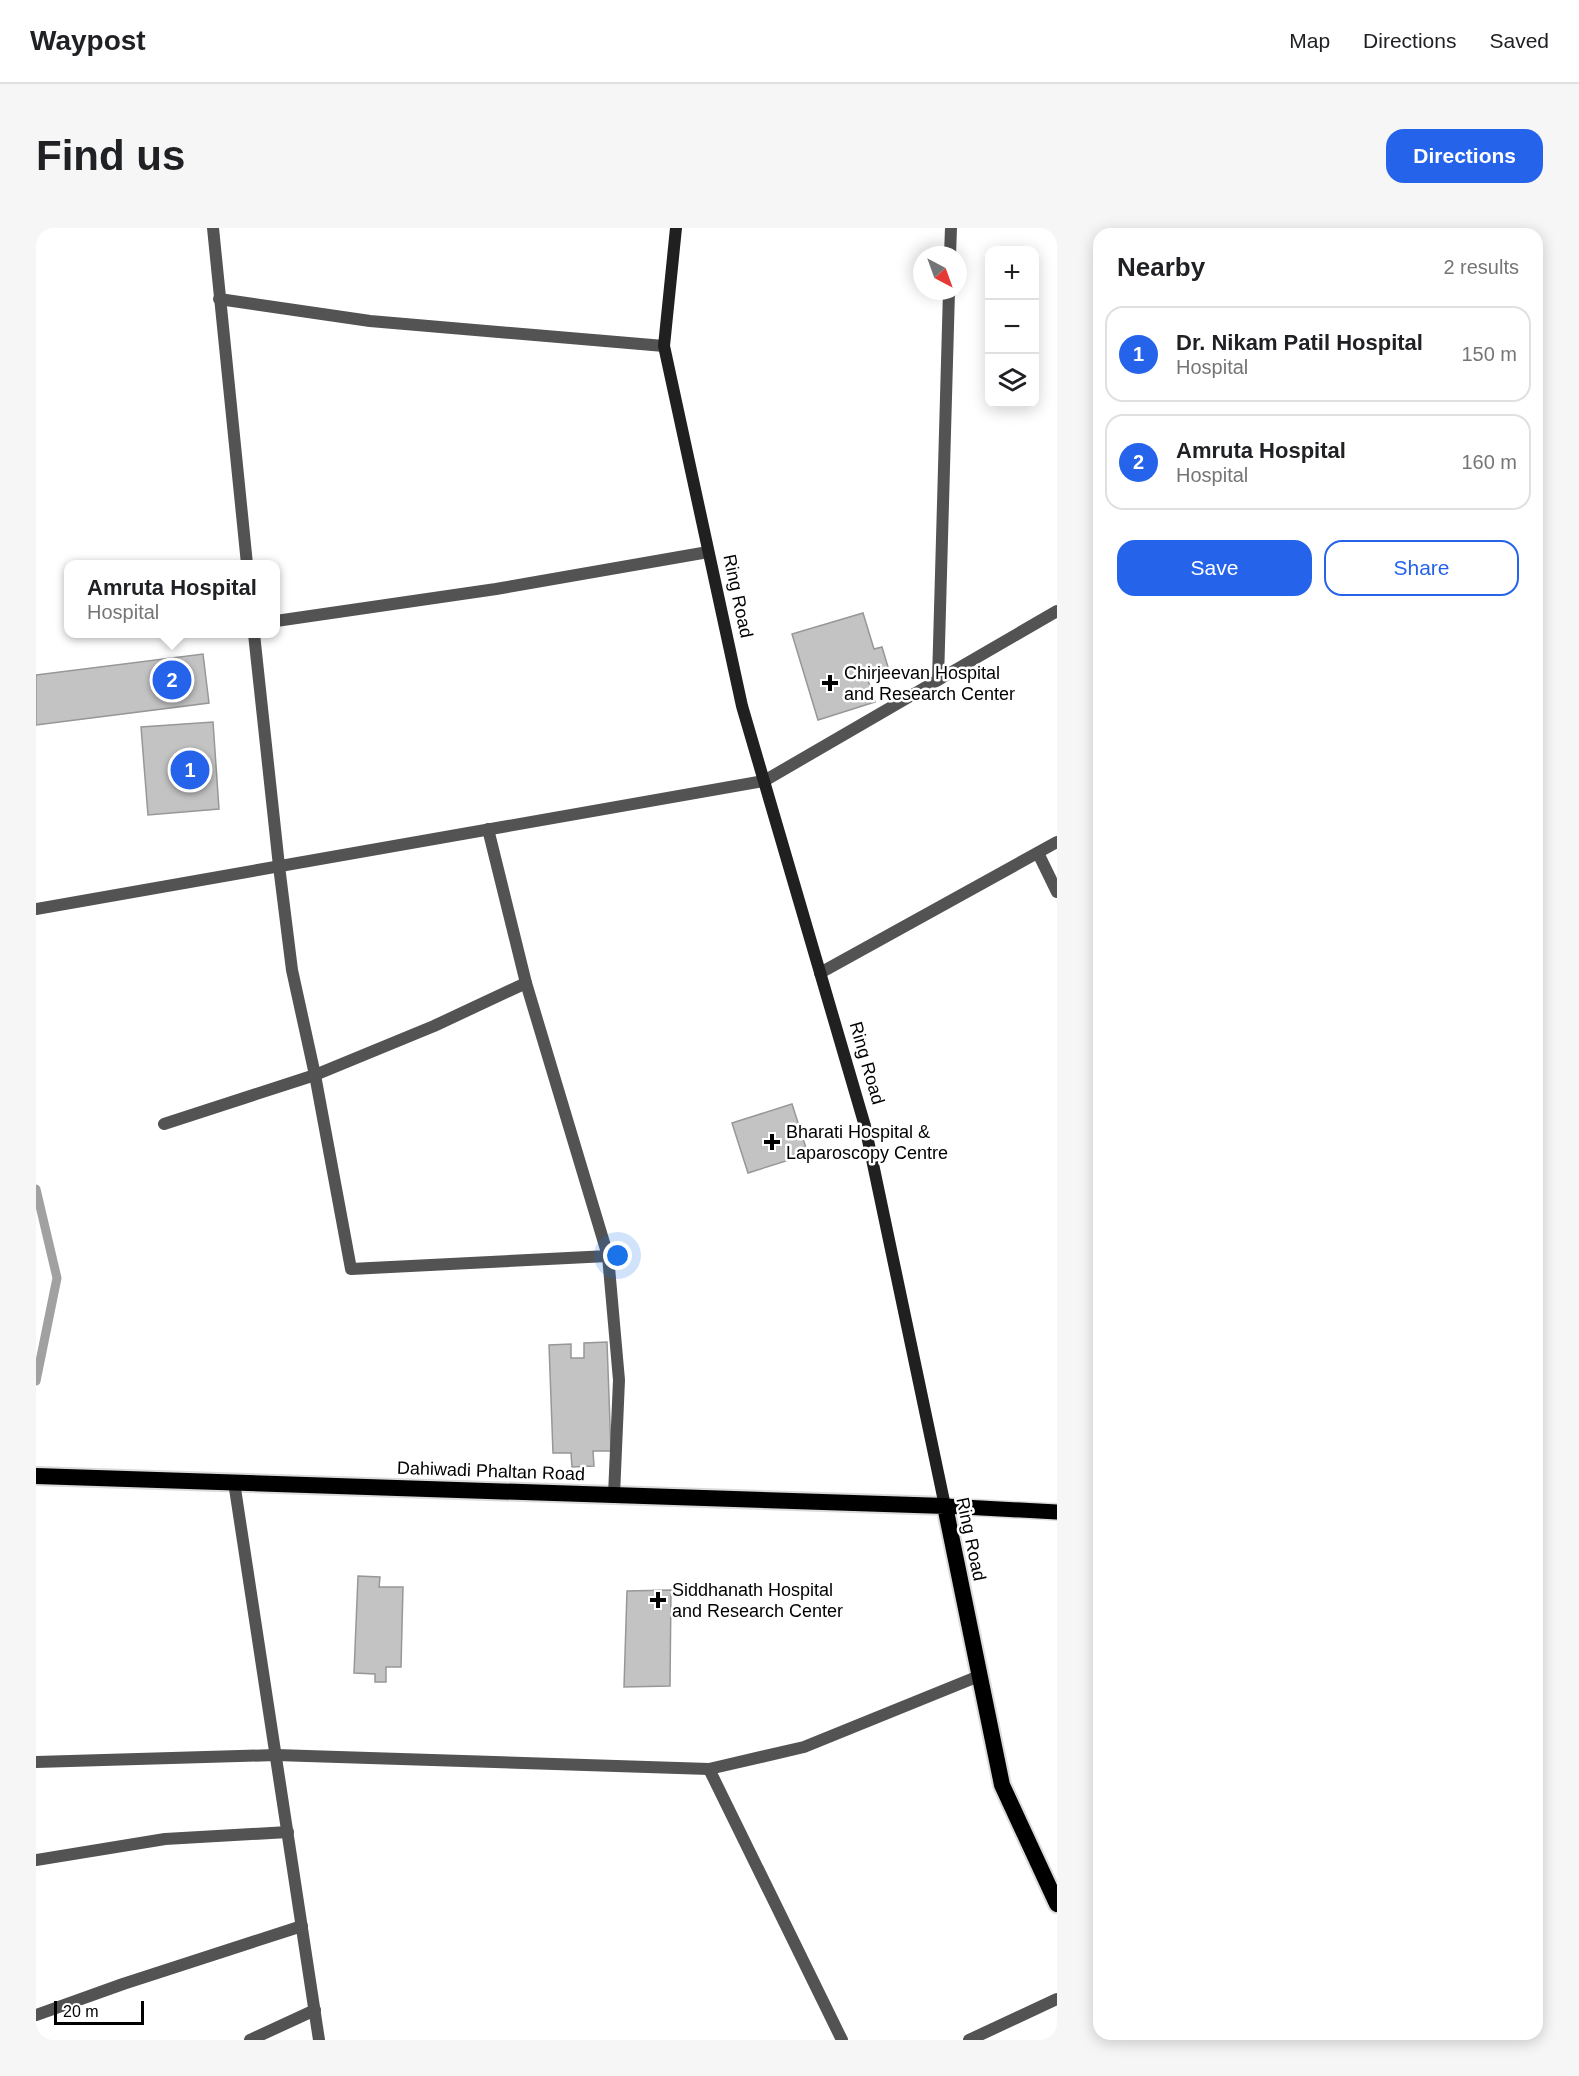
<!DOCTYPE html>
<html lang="en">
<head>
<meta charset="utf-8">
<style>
  :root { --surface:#fff; --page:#f6f6f6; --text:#202124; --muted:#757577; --line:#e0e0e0; --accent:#2563eb }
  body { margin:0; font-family:Arial,sans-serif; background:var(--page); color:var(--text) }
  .controls { position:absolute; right:18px; top:18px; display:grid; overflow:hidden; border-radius:12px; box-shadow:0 3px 15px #0003 }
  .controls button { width:54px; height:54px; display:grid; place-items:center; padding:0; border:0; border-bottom:2px solid var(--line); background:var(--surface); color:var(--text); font:30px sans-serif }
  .compass { position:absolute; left:877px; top:18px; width:54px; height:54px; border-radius:50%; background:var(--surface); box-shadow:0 3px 15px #0003; rotate:139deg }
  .scale { position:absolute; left:18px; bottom:15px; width:90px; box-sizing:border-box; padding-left:6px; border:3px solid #000; border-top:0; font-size:16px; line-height:21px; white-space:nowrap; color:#000; -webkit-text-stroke:4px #fff; paint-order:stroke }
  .you { position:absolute; left:582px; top:1028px; width:21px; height:21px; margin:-15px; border:4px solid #fff; border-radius:50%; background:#1a73e8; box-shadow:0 0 0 9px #1a73e833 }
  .badge { display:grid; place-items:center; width:39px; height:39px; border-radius:50%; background:var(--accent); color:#fff; font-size:20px; font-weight:700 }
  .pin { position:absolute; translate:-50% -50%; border:3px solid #fff; box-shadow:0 2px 6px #0006 }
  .popup { position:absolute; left:28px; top:332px; width:216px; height:78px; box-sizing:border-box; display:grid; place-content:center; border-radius:12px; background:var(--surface); filter:drop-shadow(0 2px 4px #0005); font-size:20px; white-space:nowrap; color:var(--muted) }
  .popup b { font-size:22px; color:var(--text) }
  .popup::after { content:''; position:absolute; left:50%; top:100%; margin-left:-12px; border:12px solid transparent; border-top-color:var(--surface) }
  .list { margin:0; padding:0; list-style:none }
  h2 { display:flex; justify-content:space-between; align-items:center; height:78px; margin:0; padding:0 24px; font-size:26px }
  h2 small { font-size:20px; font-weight:400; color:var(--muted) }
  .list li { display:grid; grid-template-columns:39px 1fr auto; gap:18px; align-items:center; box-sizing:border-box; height:96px; margin:0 12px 12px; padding:0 12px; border:2px solid var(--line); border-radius:18px }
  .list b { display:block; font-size:22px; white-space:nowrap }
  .list p { margin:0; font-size:20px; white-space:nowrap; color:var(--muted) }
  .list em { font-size:20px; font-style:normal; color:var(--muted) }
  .actions { display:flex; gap:12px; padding:18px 24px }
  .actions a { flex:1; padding:14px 0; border:2px solid var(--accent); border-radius:18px; text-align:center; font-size:21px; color:var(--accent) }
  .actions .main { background:var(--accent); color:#fff }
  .icon { flex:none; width:33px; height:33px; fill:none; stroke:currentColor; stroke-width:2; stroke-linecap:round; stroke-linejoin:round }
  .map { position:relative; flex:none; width:1021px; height:1812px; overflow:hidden; border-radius:18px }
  header { display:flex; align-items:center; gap:36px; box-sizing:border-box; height:84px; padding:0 30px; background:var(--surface); border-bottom:2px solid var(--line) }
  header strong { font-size:28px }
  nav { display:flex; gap:33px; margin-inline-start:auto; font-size:21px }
  .intro { display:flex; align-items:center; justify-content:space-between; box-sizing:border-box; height:144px; padding:0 36px }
  h1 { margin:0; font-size:42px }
  .button { padding:15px 27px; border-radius:18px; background:var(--accent); color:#fff; font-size:21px; font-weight:700 }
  main { display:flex; gap:36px; padding:0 36px }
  aside { flex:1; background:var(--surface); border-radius:18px; box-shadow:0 3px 15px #0003 }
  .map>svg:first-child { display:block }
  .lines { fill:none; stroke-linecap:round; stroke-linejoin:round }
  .stream { stroke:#a1a1a1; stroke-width:9 }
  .building { fill:#c3c3c3; stroke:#979797; stroke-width:1.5 }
  .primary-casing { stroke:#dbdbdb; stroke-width:18 }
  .trunk-casing { stroke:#dbdbdb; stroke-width:20 }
  .minor { stroke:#535353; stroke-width:12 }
  .secondary { stroke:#202020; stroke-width:12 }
  .primary { stroke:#000; stroke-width:15 }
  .trunk { stroke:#000; stroke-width:16 }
  .poi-dot { fill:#000; stroke:#fff; stroke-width:2 }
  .labels { text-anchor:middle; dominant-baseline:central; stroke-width:5; stroke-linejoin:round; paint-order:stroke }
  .street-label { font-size:18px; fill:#000; stroke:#fff }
  .poi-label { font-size:18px; fill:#000; stroke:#fff; text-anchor:start }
</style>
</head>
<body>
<header>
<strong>Waypost</strong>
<nav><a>Map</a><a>Directions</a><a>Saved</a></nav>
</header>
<div class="intro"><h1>Find us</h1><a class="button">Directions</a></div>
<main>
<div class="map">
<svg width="1021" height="1812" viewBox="0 0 1021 1812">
  <rect width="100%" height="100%" fill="#fff"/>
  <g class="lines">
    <path class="stream" d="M0,961L21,1050L0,1153"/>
  </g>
  <g class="building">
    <path d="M827,385L838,421L846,419L852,439L830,446L839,474L782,492L756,406Z"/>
    <path d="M167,426L173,475L0,497V447Z"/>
    <path d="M177,494L183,581L112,587L105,499Z"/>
    <path d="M756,876L772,926L712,945L696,895Z"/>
    <path d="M571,1114L575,1223H557L558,1238L536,1239L535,1225H517L513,1117L535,1116V1130H548V1115Z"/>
    <path d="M322,1348L344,1349L343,1359H367L365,1439H350V1454H339V1446L318,1445Z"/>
    <path d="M635,1362L634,1458L588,1459L591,1363Z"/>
  </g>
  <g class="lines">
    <g class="primary-casing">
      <path id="primary" d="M909,1278L1021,1284"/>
    </g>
    <g class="trunk-casing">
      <path id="trunk" d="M0,1248L909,1278L966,1557L1021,1676"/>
    </g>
    <g class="minor">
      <path d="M177,0L211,336"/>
      <path d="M914,27L915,0"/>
      <path d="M183,71L334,93L628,118"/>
      <path d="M240,393L460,361L672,324"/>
      <path d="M218,406L243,638L256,742L279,847L315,1041L572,1028L490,755L452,601"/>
      <path d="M902,452L913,63"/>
      <path d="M1002,625L1021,664"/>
      <path d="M0,681L728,553L1021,383"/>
      <path d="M784,745L1021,614"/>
      <path d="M128,896L279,847L398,798L490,755"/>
      <path d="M572,1028L583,1152L578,1267"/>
      <path d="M198,1254L283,1812"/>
      <path d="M0,1534L240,1527L673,1541L768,1519L943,1448"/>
      <path d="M673,1541L806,1812"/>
      <path d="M0,1632L129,1611L252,1604"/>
      <path d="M0,1787L87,1756L266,1698"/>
      <path d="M214,1812L279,1782"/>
      <path d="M933,1812L1021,1771"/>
    </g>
    <path class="secondary" d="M640,0L628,118L706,478L829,898L909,1278"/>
    <use href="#primary" class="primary"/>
    <use href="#trunk" class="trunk"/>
  </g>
  <g class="poi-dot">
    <path d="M791 446h6v6h6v6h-6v6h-6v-6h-6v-6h6z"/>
    <path d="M733 905h6v6h6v6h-6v6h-6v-6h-6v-6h6z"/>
    <path d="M619 1363h6v6h6v6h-6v6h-6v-6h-6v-6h6z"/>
  </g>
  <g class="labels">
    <g class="street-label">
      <text transform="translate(702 368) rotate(78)">Ring Road</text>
      <text transform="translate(831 835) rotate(74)">Ring Road</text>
      <text transform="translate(455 1243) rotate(2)">Dahiwadi Phaltan Road</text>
      <text transform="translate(935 1311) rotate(78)">Ring Road</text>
    </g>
    <g class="poi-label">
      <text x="808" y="445">Chirjeevan Hospital<tspan x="808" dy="21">and Research Center</tspan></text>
      <text x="750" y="904">Bharati Hospital &amp;<tspan x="750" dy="21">Laparoscopy Centre</tspan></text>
      <text x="636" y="1362">Siddhanath Hospital<tspan x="636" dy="21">and Research Center</tspan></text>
    </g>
  </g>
</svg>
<div class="controls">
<button>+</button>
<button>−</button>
<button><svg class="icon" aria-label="layers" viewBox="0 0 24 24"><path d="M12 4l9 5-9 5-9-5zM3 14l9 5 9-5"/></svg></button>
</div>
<svg class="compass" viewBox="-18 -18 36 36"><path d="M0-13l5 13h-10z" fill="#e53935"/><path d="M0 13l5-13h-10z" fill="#757577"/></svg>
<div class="scale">20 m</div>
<div class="you"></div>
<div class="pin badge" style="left:154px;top:542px">1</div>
<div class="pin badge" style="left:136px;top:452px">2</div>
<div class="popup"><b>Amruta Hospital</b>Hospital</div>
</div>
<aside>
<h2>Nearby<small>2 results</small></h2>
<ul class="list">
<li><span class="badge">1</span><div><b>Dr. Nikam Patil Hospital</b><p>Hospital</p></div><em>150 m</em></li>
<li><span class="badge">2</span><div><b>Amruta Hospital</b><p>Hospital</p></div><em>160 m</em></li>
</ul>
<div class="actions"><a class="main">Save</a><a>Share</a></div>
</aside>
</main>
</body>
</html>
